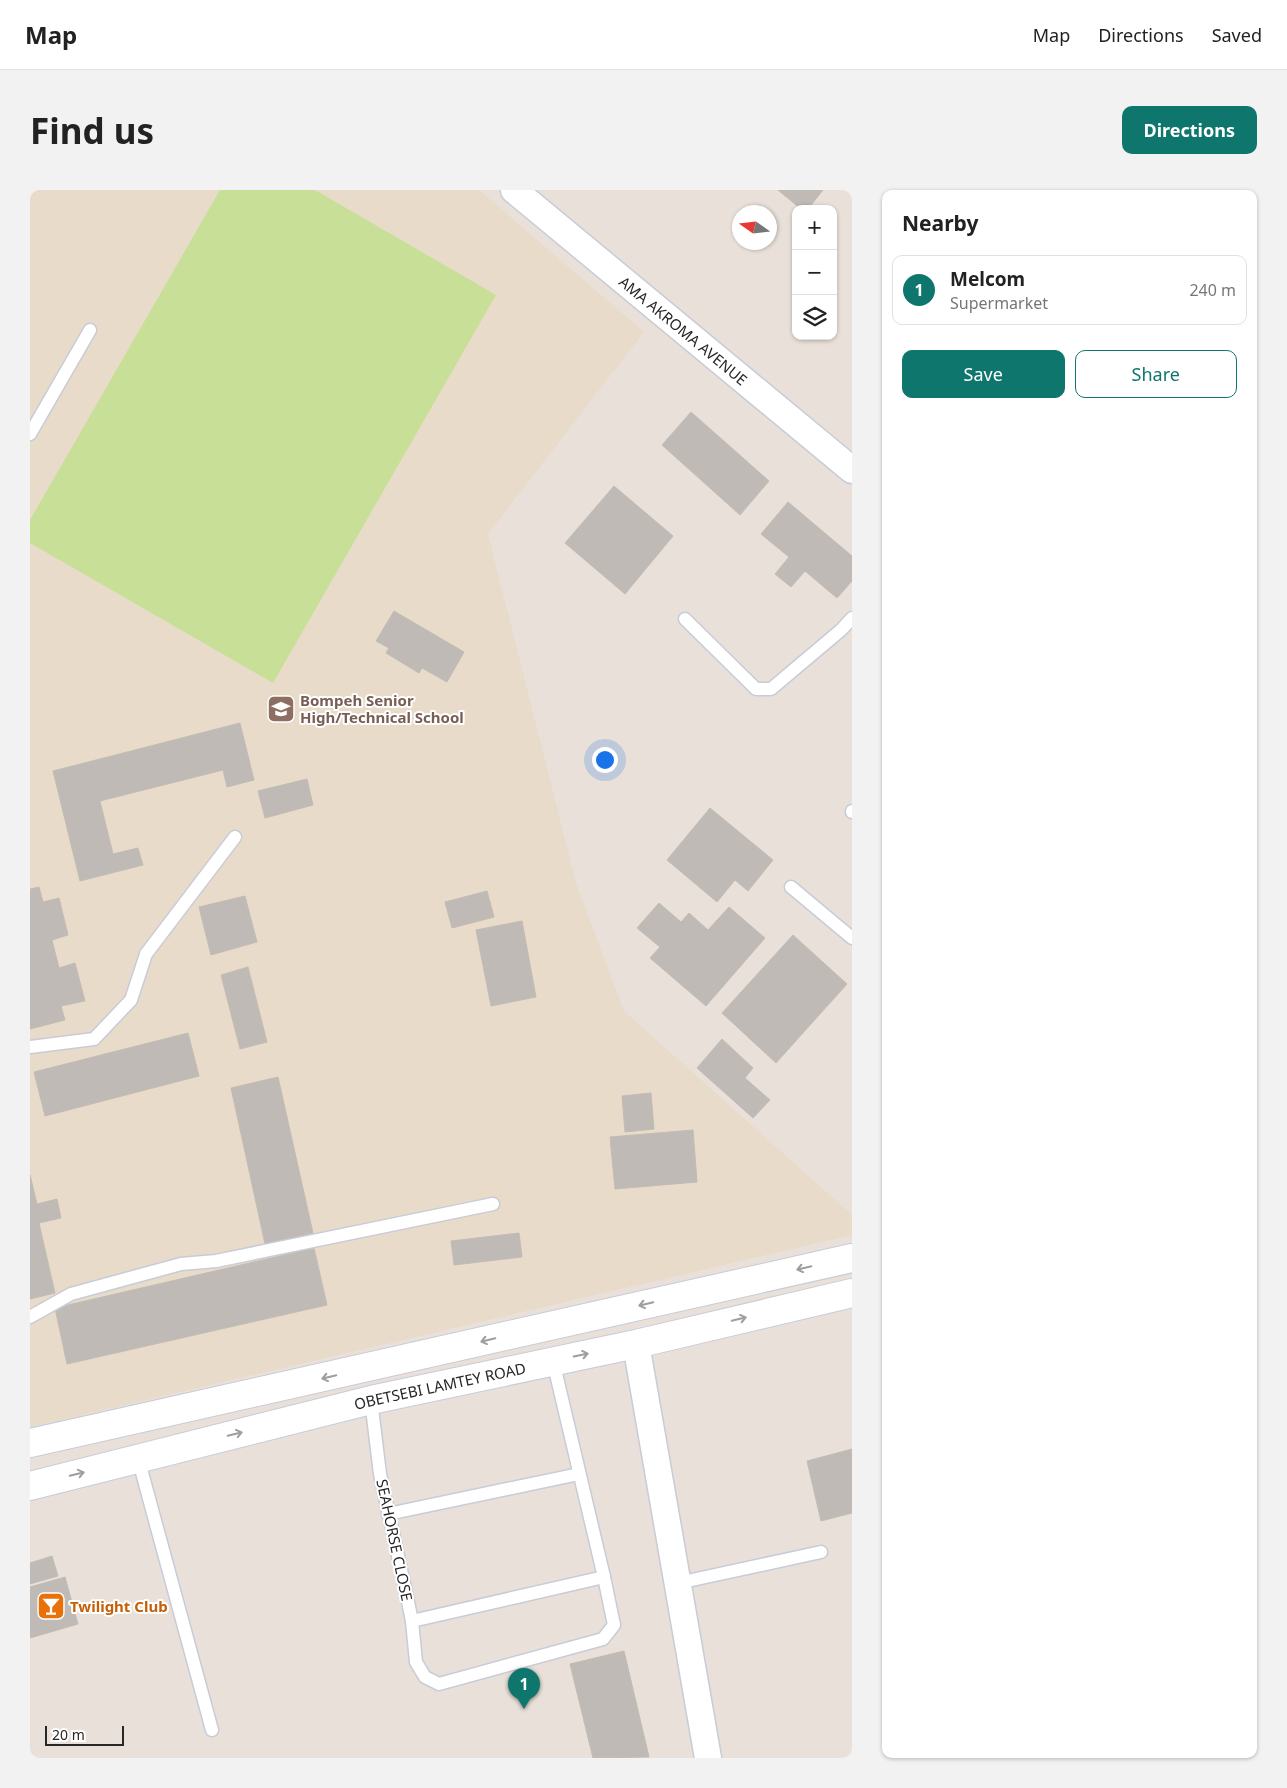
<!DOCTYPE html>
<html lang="en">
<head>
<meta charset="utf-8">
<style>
  :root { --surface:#fff; --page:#f2f2f2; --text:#222; --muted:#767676; --line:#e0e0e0; --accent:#0f766e }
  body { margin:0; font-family:"Noto Sans",sans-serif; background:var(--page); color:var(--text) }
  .controls { position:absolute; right:15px; top:15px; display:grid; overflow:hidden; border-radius:10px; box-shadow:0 1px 4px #0004 }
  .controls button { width:45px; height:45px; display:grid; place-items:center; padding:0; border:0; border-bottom:1px solid var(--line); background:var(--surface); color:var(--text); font:25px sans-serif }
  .compass { position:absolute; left:702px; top:15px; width:45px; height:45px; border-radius:50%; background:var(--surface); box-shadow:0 1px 4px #0004; rotate:284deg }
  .scale { position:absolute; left:15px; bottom:12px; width:79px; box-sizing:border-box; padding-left:5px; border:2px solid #272727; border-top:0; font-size:14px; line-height:18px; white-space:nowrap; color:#272727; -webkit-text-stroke:4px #fff; paint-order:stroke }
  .you { position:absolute; left:574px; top:569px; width:18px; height:18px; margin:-12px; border:4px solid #fff; border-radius:50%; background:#1a73e8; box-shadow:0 0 0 8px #1a73e833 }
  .badge { display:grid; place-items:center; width:32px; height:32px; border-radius:50%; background:var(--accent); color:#fff; font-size:16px; font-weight:700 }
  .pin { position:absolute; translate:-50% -41px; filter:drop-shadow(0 1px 2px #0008) }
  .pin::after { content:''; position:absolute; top:26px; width:18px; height:15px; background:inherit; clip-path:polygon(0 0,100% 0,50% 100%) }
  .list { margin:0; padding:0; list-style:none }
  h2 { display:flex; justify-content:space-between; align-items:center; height:65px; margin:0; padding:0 20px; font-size:21px }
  h2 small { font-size:16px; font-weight:400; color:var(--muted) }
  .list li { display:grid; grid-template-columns:32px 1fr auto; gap:15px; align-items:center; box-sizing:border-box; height:70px; margin:0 10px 10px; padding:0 10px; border:1px solid var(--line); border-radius:10px }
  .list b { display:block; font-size:19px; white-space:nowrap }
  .list p { margin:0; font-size:16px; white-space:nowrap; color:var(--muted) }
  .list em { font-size:16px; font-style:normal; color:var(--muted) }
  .actions { display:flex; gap:10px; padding:15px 20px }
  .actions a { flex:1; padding:11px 0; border:1px solid var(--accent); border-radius:10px; text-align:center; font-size:18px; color:var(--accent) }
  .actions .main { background:var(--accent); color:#fff }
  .icon { flex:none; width:28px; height:28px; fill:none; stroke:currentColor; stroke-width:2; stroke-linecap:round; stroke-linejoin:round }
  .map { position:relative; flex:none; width:822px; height:1568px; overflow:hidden; border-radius:10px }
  header { display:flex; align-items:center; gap:30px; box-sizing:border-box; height:70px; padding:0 25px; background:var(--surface); border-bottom:1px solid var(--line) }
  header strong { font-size:24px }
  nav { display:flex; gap:28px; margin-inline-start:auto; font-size:18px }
  .intro { display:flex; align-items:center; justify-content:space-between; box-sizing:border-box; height:120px; padding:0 30px }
  h1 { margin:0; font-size:35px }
  .button { padding:12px 22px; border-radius:10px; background:var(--accent); color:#fff; font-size:18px; font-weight:700 }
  main { display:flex; gap:30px; padding:0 30px }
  aside { flex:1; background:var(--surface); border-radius:10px; box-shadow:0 1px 4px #0004 }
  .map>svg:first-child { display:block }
  .education { fill:#e8dbca }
  .pitch { fill:#c8df98 }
  .building { fill:#c0bab6; stroke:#c2bcb4 }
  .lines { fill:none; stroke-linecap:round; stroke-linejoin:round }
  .service-casing { stroke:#c8ccd7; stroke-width:15 }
  .minor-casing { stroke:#c8ccd7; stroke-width:29 }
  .secondary-casing { stroke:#c8ccd7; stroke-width:30 }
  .service { stroke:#fff; stroke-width:12 }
  .minor { stroke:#fff; stroke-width:26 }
  .secondary { stroke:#fff; stroke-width:28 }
  .oneway { stroke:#9e9e9e }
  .labels { text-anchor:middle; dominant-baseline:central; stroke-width:4; stroke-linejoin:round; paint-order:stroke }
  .street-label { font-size:15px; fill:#272727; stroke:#fff }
  .education-label { font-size:15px; font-weight:bold; fill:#785e54; stroke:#fff; text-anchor:start }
  .food-label { font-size:15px; font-weight:bold; fill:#c56008; stroke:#fff; text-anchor:start }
</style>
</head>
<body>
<header>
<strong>Map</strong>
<nav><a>Map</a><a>Directions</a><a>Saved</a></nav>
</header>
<div class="intro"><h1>Find us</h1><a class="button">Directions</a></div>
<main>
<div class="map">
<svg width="822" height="1568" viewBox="0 0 822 1568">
  <rect width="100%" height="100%" fill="#e8e0d9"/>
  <path class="education" d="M0,0H449L614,142L458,344L546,693L594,821L822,1025V1045L0,1237Z"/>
  <path class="pitch" d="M190,0H285L466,105L243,493L0,353V330Z"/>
  <g class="building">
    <path d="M748,0H793L778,19H771Z"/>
    <path d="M661,222L739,291L710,325L632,255Z"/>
    <path d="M584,296L643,346L595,404L535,353Z"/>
    <path d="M758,312L822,366V391L807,408L775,381L761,397L745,384L759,367L731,344Z"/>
    <path d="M364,421L434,462L417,492L392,478L389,483L356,463L359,458L346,451Z"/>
    <path d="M210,533L224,590L197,597L193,580L70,611L83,664L108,658L113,675L50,691L23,581Z"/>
    <path d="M277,589L283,615L235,628L228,601Z"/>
    <path d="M680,618L743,670L718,701L705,690L687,712L637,670Z"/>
    <path d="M9,697L13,712L29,708L38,745L22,750L29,778L45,773L55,811L31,816L35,830L0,839V699Z"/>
    <path d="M457,701L464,727L422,738L415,712Z"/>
    <path d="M215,706L227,752L181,765L169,717Z"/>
    <path d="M629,713L651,732L659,723L678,740L699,717L735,748L676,816L620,768L630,757L607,738Z"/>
    <path d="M492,731L506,807L461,816L446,740Z"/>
    <path d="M763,745L817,794L746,873L692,823Z"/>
    <path d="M218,777L237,852L210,859L191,785Z"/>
    <path d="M158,843L169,886L15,926L4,882Z"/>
    <path d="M692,849L723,878L715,888L740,910L723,928L667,878Z"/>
    <path d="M248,887L283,1043L235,1054L201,898Z"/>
    <path d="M621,903L624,939L595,942L592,906Z"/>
    <path d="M663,940L667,992L585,999L580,947Z"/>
    <path d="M0,985L7,1014L27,1009L31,1028L9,1033L25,1103L0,1109Z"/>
    <path d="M489,1043L492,1067L424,1075L421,1051Z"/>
    <path d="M284,1058L297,1115L37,1174L25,1118Z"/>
    <path d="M822,1259V1323L791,1331L777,1271Z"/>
    <path d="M22,1366L28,1386L0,1394V1373Z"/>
    <path d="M35,1387L48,1434L0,1448V1397Z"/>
    <path d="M594,1461L619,1567L563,1568L540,1474Z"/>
  </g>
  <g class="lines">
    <g class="service-casing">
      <g id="service">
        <path d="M0,244L60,140"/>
        <path d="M655,429L726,499H741L811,440L822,428"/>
        <path d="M822,622V621"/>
        <path d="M761,697L822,748"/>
        <path d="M0,857L64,849L101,810L116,764L205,647"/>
        <path d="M0,1127L41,1104L151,1074L186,1071L463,1014"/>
        <path d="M341,1210L350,1284L377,1407L382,1431L386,1472L395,1487L409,1494L573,1449L584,1435L574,1387L523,1171"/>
        <path d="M108,1268L182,1540"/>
        <path d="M358,1324L549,1284"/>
        <path d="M648,1393L791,1362"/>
        <path d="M382,1431L574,1387"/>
      </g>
    </g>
    <g class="minor-casing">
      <g id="minor">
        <path id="s1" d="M484,0L822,280"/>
        <path d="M606,1154L678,1568"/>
      </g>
    </g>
    <g class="secondary-casing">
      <g id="secondary">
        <path d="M0,1253L822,1068"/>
        <path id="s2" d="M0,1296L341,1210L606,1154L822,1103"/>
      </g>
    </g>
    <use href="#service" class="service"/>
    <use href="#minor" class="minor"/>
    <use href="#secondary" class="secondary"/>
  </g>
  <defs><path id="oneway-shaft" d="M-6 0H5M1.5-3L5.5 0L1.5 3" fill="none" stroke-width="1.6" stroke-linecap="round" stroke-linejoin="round" transform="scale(1.25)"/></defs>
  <g class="oneway">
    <use href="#oneway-shaft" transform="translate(774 1078) rotate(167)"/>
    <use href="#oneway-shaft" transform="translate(616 1114) rotate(167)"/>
    <use href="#oneway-shaft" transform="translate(709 1129) rotate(-13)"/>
    <use href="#oneway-shaft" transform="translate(458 1150) rotate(167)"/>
    <use href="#oneway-shaft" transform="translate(551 1165) rotate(-12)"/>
    <use href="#oneway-shaft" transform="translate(299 1187) rotate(167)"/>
    <use href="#oneway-shaft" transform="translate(205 1244) rotate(-14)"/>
    <use href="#oneway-shaft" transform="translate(47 1284) rotate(-14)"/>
  </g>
  <defs>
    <g id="school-square" transform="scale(1.4375)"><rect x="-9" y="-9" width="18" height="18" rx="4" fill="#8d6e63" stroke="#fff"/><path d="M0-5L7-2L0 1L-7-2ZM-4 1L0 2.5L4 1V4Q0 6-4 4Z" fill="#fff"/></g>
    <g id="bar-square" transform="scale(1.4375)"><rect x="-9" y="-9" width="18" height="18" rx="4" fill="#e8710a" stroke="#fff"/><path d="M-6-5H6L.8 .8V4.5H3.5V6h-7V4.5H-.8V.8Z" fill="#fff"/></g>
  </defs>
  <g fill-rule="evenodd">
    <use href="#school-square" x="251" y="519"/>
    <use href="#bar-square" x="21" y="1416"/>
  </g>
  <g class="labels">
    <g class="street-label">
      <text stroke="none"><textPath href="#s1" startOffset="220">AMA AKROMA AVENUE</textPath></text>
      <text stroke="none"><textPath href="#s2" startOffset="422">OBETSEBI LAMTEY ROAD</textPath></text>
      <text transform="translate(365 1350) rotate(78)">SEAHORSE CLOSE</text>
    </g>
    <g class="education-label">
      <text x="270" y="510">Bompeh Senior<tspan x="270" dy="17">High/Technical School</tspan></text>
    </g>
    <g class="food-label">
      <text x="40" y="1416">Twilight Club</text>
    </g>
  </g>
</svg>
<div class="controls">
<button>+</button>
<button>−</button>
<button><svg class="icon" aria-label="layers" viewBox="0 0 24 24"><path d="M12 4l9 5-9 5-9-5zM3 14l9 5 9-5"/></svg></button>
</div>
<svg class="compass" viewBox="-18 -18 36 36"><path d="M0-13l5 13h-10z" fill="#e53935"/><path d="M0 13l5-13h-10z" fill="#767676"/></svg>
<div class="scale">20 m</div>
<div class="you"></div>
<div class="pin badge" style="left:494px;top:1519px">1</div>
</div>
<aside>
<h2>Nearby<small></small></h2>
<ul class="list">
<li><span class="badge">1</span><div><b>Melcom</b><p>Supermarket</p></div><em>240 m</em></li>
</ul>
<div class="actions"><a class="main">Save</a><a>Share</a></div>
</aside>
</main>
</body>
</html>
